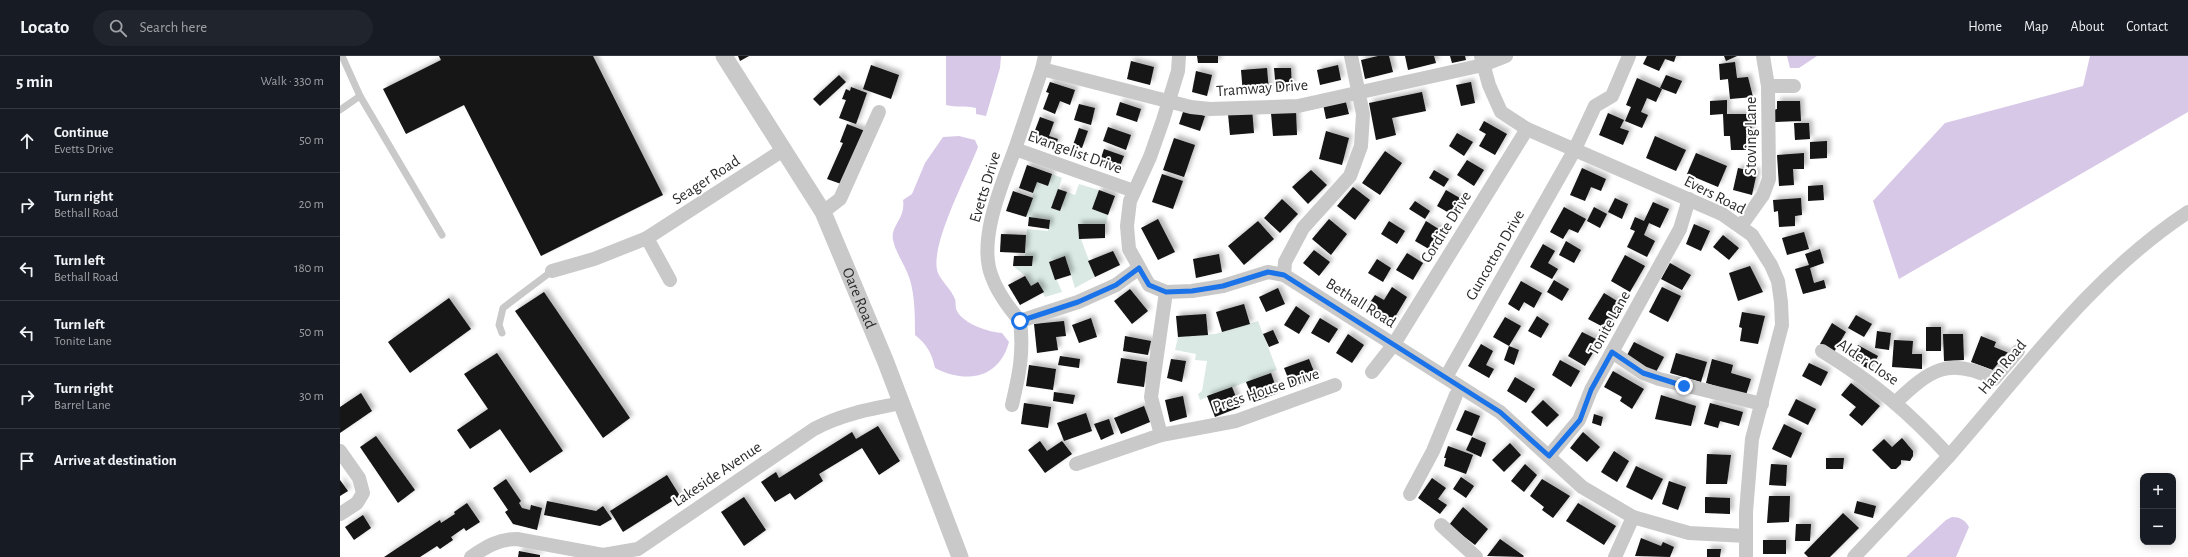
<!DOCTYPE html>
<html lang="en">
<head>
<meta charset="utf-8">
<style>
  :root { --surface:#171b24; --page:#20242c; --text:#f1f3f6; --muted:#9ea1a6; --line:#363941 }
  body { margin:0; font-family:"Alegreya Sans",sans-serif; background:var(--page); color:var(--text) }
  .controls { position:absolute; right:12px; bottom:12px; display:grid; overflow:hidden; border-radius:8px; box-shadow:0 2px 10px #0003 }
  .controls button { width:36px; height:36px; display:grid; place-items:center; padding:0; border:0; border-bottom:1px solid var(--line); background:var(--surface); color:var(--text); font:20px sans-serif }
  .stop { position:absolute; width:12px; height:12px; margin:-9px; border:3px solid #1a73e8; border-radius:50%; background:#fff }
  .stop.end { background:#1a73e8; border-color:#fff; box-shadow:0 1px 4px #0008 }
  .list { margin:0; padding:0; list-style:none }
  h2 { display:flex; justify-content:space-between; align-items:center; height:52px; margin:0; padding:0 16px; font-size:17px }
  h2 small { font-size:13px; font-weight:400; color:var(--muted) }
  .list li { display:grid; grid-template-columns:26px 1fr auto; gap:12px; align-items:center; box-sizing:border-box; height:64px; padding:0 16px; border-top:1px solid var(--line) }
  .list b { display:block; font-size:15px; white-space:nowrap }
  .list p { margin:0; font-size:13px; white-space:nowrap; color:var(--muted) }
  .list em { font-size:13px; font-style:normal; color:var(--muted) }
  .icon { flex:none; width:22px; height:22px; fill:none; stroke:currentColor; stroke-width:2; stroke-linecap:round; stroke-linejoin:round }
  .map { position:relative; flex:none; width:1848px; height:501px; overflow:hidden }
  header { display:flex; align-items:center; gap:24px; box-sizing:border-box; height:56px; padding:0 20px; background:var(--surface); border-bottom:1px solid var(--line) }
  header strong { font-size:19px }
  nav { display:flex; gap:22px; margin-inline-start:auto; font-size:14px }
  .search { width:280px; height:36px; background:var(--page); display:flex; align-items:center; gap:10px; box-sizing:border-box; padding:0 14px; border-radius:22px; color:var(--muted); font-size:15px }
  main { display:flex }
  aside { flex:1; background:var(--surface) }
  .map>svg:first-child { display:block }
  .green { fill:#dae9e3 }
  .water { fill:#d8c8e7 }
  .building { fill:#131313; filter:url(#shadow) }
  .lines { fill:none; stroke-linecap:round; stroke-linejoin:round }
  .service { stroke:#c9c9c9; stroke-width:7 }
  .minor { stroke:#c9c9c9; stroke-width:14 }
  .tertiary { stroke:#c9c9c9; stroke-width:17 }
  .route { stroke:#1a73e8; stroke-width:5 }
  .labels { text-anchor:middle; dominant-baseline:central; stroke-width:4; stroke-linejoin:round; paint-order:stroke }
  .street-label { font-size:16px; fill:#2c2c2c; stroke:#fff }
</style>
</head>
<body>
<header>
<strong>Locato</strong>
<div class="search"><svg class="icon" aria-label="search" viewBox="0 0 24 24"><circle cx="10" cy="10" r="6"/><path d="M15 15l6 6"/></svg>Search here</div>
<nav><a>Home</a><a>Map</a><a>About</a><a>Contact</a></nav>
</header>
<main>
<aside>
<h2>5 min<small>Walk · 330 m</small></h2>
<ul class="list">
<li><svg class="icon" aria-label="ahead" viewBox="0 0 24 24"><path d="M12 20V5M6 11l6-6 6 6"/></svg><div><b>Continue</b><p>Evetts Drive</p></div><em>50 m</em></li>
<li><svg class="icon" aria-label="right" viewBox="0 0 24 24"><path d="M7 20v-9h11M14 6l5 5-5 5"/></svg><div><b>Turn right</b><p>Bethall Road</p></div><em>20 m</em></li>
<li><svg class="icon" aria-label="left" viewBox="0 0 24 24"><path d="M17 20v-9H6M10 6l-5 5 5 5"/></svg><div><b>Turn left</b><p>Bethall Road</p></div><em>180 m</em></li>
<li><svg class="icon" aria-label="left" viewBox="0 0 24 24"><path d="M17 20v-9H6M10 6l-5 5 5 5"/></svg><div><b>Turn left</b><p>Tonite Lane</p></div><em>50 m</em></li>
<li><svg class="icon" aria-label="right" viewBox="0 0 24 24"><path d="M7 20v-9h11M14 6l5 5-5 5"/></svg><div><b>Turn right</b><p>Barrel Lane</p></div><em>30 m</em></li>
<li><svg class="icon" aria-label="arrive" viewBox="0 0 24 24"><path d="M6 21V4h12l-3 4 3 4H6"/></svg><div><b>Arrive at destination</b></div></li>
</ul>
</aside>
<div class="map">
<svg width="1848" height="501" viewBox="0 0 1848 501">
  <defs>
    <filter id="shadow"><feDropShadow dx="3.5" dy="-3.5" stdDeviation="2" flood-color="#0004"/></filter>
  </defs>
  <rect width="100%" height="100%" fill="#fff"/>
  <g class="green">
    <path d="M712,118L722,122L712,152L720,155L727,136L735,139L739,128L759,134L752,153L768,159L766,168H738L739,183H741L755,221L735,232L725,200L709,206L722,236L705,241L698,226L691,230L685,220L673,210H692L693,201L685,200L687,173L708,175L709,164L686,161L697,126L708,130Z"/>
    <path d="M918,265L937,314L860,344L858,338L862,335L867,305L855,304L856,298L835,294L838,281L875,278Z"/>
  </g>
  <g class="water">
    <path d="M606,0H661L660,12L646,60L636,58V52C625,49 616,52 606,49Z"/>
    <path d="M1447,0H1477L1459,12H1450Z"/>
    <path d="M1750,0H1848V56L1559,223L1533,145L1605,67L1743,30Z"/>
    <path d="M619,80L635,84L638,91C628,118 588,192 598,217C602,226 611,233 615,243C616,246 615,251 617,255C624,268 648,276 662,277L669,286C659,323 626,328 595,312C592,298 587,288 575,279C575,261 575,241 570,224C566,210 556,198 553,184C550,169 566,163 563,144L572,138L585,107L603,81Z"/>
    <path d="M1612,461C1620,461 1625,464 1629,471L1616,501H1566L1606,464Z"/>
  </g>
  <g class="building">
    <path d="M99,0H253L323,139L201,200L124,49L66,78L43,33L101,4Z"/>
    <path d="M398,0H409L400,5Z"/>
    <path d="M857,0H878V7H858Z"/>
    <path d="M1038,0H1049L1053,16L1025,23L1021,4Z"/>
    <path d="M1065,0H1094L1096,7L1068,14Z"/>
    <path d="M1110,0H1125L1126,4L1112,7Z"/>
    <path d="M1307,0H1336L1334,6L1325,3L1319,15L1303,8Z"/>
    <path d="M1384,0H1397L1386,5Z"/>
    <path d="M791,5L814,11L810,29L787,23Z"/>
    <path d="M1395,6L1397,22L1408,21L1413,41L1390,43L1388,23L1380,24L1379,8Z"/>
    <path d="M531,9L559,19L551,43L523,33Z"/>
    <path d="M998,9L1001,24L980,29L977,14Z"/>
    <path d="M927,12L929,36L903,38L901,14Z"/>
    <path d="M934,12H951L952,34L936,35Z"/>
    <path d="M856,15L872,19L867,40L852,36Z"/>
    <path d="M499,19L506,26L480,50L473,43Z"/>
    <path d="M1326,19L1342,25L1336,38L1320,32Z"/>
    <path d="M1297,22L1322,33L1316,46L1307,42L1301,56L1308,59L1302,72L1285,65L1291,51L1286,49Z"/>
    <path d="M710,26L735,34L730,49L720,45L715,58L703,53L709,37L706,36Z"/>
    <path d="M1131,26L1135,47L1121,50L1116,29Z"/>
    <path d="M511,31L527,37L516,68L499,62L506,44L502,43L506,33L510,35Z"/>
    <path d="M1082,36L1086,55L1052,62L1056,79L1036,84L1029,47Z"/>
    <path d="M1005,43L1009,58L986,63L983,48Z"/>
    <path d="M1387,44V58H1411L1412,79H1406V94H1391L1390,80H1384L1383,58L1370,59V45Z"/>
    <path d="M1437,45H1460L1461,65L1434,66V54L1437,53Z"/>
    <path d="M780,46L801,53L797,66L776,59Z"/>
    <path d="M739,48L755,52L751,69L734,64Z"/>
    <path d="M844,53L865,60L860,75L839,68Z"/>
    <path d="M912,53L914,77L890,79L888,58Z"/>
    <path d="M956,55L957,79L933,80L931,57Z"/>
    <path d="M1268,57L1284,64L1280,72L1289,75L1283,89L1259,79Z"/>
    <path d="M700,61L714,66L709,80L718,83L714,94L691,85Z"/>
    <path d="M1144,65L1167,78L1155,99L1139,90L1146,78L1139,74Z"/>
    <path d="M1454,67H1469L1470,83L1455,84Z"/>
    <path d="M507,68L525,75L504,129L487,123L503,87L500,86Z"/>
    <path d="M768,71L791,79L786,94L763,85Z"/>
    <path d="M739,72L748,75L742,92L733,89Z"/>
    <path d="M986,75L1009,82L1002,109L979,103Z"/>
    <path d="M1117,77L1133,86L1124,100L1109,90Z"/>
    <path d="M1315,80L1346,94L1336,115L1306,102Z"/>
    <path d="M834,82L855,89L844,121L823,114Z"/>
    <path d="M1487,85V102L1470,103V86Z"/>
    <path d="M764,93L784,100L778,115L759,108Z"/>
    <path d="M1045,95L1062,107L1040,139L1022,127Z"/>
    <path d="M1356,97L1387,110L1378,131L1347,118Z"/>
    <path d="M1464,97V113H1453L1454,129L1439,130L1437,99Z"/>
    <path d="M1127,104L1144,114L1134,130L1117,119Z"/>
    <path d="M687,109L712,118L708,130L697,126L693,137L679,132Z"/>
    <path d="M1242,112L1266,123L1261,135L1251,131L1245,145L1230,139Z"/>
    <path d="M1398,112L1417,116L1412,139L1393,134Z"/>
    <path d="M971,114L987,129L968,148L952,131Z"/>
    <path d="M1094,114L1109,123L1104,131L1089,122Z"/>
    <path d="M822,118L843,125L833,153L812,146Z"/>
    <path d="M1483,129L1484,144L1468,145V130Z"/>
    <path d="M1013,131L1030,144L1015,164L997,150Z"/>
    <path d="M718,133L727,136L720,155L711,152Z"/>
    <path d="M759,134L775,140L768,159L752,153Z"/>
    <path d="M1106,134L1125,145L1116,161L1097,150Z"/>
    <path d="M673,135L693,142L686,161L666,155Z"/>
    <path d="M1275,142L1288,148L1282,163L1268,156Z"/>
    <path d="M1461,142L1462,159L1455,160V170L1439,171L1438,155L1434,156L1433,144Z"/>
    <path d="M942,143L958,158L940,177L924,162Z"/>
    <path d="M1075,145L1090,155L1085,163L1069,153Z"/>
    <path d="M1313,146L1329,153L1320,172L1309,167L1304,179L1315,185L1307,201L1287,191L1295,175L1290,173L1295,161L1304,165Z"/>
    <path d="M1224,151L1246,163L1238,177L1229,173L1223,183L1210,176Z"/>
    <path d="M1254,151L1267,158L1260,172L1247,165Z"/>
    <path d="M689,161L710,164L709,173L688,170Z"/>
    <path d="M818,163L835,196L818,204L801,172Z"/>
    <path d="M989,163L1007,178L991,199L972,183Z"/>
    <path d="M918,165L934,183L904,209L888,190Z"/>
    <path d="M1049,165L1065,175L1057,188L1041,178Z"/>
    <path d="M1086,165L1105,177L1094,196L1075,185Z"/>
    <path d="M738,168H765V182L739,183Z"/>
    <path d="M1354,168L1370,175L1361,195L1346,188Z"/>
    <path d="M1464,176L1469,193L1447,199L1442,182Z"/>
    <path d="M661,178L686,179L685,197L660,196Z"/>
    <path d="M1383,179L1399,192L1389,204L1373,191Z"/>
    <path d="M1226,185L1241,194L1234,207L1219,199Z"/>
    <path d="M1203,188L1215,195L1208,207L1218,213L1212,223L1190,211Z"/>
    <path d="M1480,193L1484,207L1470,212L1474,227L1484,224L1486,232L1463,238L1455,213L1469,209L1465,198Z"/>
    <path d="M974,194L990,206L979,220L963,207Z"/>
    <path d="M773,195L780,209L755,221L748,205Z"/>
    <path d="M1067,197L1083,207L1073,224L1056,214Z"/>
    <path d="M879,198L882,216L856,222L853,203Z"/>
    <path d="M1285,199L1305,210L1290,236L1271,225Z"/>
    <path d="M674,200H693L692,210H673Z"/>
    <path d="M725,200L731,219L715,224L709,206Z"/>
    <path d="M1037,203L1051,212L1043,226L1028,217Z"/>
    <path d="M1330,207L1351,219L1342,234L1321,223Z"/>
    <path d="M1410,210L1423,236L1398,245L1389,217Z"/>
    <path d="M685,220L691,230L698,226L704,236L680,249L668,229Z"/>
    <path d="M1214,224L1229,233L1222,245L1207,236Z"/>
    <path d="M1181,225L1202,237L1194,252L1184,246L1179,255L1168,248Z"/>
    <path d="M1052,231L1067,241L1052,266L1027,251L1035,239L1044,244Z"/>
    <path d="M1322,231L1341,240L1328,266L1309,256Z"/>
    <path d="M938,232L945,248L926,256L919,241Z"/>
    <path d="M790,233L808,255L792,268L774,245Z"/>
    <path d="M204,236L290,362L263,382L175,255Z"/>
    <path d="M1264,237L1282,248L1267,273L1248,263Z"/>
    <path d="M109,242L131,273L70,317L48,286Z"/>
    <path d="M904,248L910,268L882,276L876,256Z"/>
    <path d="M956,250L970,260L959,278L944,269Z"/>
    <path d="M1402,256L1425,260L1418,288L1400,285L1402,272L1399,271Z"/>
    <path d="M866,258L868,279L838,281L836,260Z"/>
    <path d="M1516,259L1532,268L1524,281L1508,272Z"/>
    <path d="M1197,260L1209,268L1201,282L1188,275Z"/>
    <path d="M1165,261L1181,270L1169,290L1153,281Z"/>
    <path d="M751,262L757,281L739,287L732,269Z"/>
    <path d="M980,262L998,273L989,287L971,277Z"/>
    <path d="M724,265L726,280L716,281L718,294L697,297L694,268Z"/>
    <path d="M1492,267L1506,276L1494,296L1480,288Z"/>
    <rect x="1586" y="271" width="15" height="24"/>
    <path d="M933,274L939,287L929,291L923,278Z"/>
    <path d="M1537,275L1551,277L1549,294L1535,292Z"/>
    <path d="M1242,276L1260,285L1245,310L1228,300Z"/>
    <path d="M1008,278L1024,289L1012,307L996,297Z"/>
    <path d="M1603,278H1623L1624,304L1604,305Z"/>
    <path d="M785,280L811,285L808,299L783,295Z"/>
    <path d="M1641,280L1656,286L1654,291L1669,297L1661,317L1631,306Z"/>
    <path d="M1554,284L1573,285L1572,298H1582V313L1552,311Z"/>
    <path d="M1294,286L1324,301L1315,318L1286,301Z"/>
    <path d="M1141,288L1153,295L1146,309L1154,313L1149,322L1128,310Z"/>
    <path d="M1518,289L1538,300L1530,314L1511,303Z"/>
    <path d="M1169,290L1179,294L1174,309L1164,304Z"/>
    <path d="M157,297L223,395L190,417L160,373L130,393L117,374L148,353L124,318Z"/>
    <path d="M1336,297L1367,306L1361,326L1330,317Z"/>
    <path d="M720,300L740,303L739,312L718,309Z"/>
    <path d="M781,302L807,306L804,331L777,327Z"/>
    <path d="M831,303L846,305L842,326L827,322Z"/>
    <path d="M969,303L977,323L952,332L944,312Z"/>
    <path d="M1372,303L1393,309L1391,317L1411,323L1406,339L1366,327Z"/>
    <path d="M1220,304L1240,315L1231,331L1212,319Z"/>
    <path d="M1469,307L1488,316L1481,330L1462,320Z"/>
    <path d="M689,309L716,313L713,334L686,330Z"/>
    <path d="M1273,315L1304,333L1292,353L1280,345L1282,341L1264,331Z"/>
    <path d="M931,317L938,337L914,346L906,326Z"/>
    <path d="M1175,321L1195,333L1186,347L1167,335Z"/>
    <path d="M1511,327L1540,350L1522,370L1509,359L1516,351L1501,339Z"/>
    <path d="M892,331L900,351L875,361L867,340Z"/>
    <path d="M714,336L735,339L733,348L713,345Z"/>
    <path d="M21,337L32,355L0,377V351Z"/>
    <path d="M1321,339L1356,350L1351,370L1315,363Z"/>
    <path d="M843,340L847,361L830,366L825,344Z"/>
    <path d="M1456,343L1476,353L1468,369L1448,359Z"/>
    <path d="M1203,344L1219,359L1207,371L1191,356Z"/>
    <path d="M684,347L711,351L708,372L681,368Z"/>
    <path d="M1370,347L1403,356L1399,370L1380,365L1378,372L1364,368Z"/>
    <path d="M804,350L810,366L781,378L774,362Z"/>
    <path d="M1125,354L1140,360L1132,380L1116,374Z"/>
    <path d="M746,357L752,375L724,385L717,367Z"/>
    <path d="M1254,358L1263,361L1261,370L1252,367Z"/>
    <path d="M769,363L774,378L761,384L754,368Z"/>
    <path d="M1444,368L1462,377L1451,402L1432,393Z"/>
    <path d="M538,370L560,405L539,419L522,392L479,418L483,425L455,444L450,437L435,446L421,426L436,416L439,422L512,376L516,383Z"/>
    <path d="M1243,376L1260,391L1247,406L1230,392Z"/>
    <path d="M36,380L75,434L58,447L20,391Z"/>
    <path d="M1132,381L1146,387L1141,401L1126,394Z"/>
    <path d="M1562,382L1573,395V400L1570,405L1561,404V408L1556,413H1551L1532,394L1544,383L1552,391Z"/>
    <path d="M700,385L707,395L722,385L732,398L705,417L688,394Z"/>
    <path d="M1170,387L1181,399L1164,416L1152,404Z"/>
    <path d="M1108,390L1133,399L1126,418L1104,410L1106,402H1104Z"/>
    <path d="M1274,395L1289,405L1277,426L1261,416Z"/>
    <path d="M1367,398L1391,399L1387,428H1366Z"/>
    <path d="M1486,402H1504L1503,413H1486Z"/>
    <path d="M1185,408L1197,419L1184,436L1171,425Z"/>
    <path d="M1431,408L1447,409L1446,430L1429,429Z"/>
    <path d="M1296,410L1323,423L1312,444L1286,431Z"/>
    <path d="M327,419L340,440L283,476L270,455Z"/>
    <path d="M1121,421L1134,430L1126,442L1113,433Z"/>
    <path d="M1092,422L1106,432L1098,443L1107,449L1100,458L1078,442Z"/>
    <path d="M166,423L181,445L179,447L182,452L190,454L191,449L202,452L197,474L173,468L165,456L168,454L153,432Z"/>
    <path d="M1202,423L1230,440L1213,462L1202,454L1204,451L1190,440Z"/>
    <path d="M0,424L8,435L0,440Z"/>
    <path d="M1329,425L1346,431L1338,454L1322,448Z"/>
    <path d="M1429,440H1450L1449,466L1427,467Z"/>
    <path d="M404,441L426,474L404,490L381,456Z"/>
    <path d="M1365,441L1390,442V458L1365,457Z"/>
    <path d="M207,445L256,455L263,450L272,463L260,470L204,459Z"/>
    <path d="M1517,445L1536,450L1533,462L1514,457Z"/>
    <path d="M127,447L140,466L126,475L124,472L111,481L113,484L100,493L97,490L80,501H44L100,464L101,467L115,458L114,456Z"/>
    <path d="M1238,447L1276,470L1264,489L1226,465Z"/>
    <path d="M1123,451L1148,473L1135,489L1109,469Z"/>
    <path d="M1503,457L1519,472L1490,501H1468L1464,497Z"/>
    <path d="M23,459L31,472L14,484L5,471Z"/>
    <path d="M1456,468H1471L1470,485H1455Z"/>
    <path d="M1301,482L1321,490L1323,486L1334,491L1330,501L1295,500Z"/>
    <path d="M1160,483L1184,500L1183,501L1147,500Z"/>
    <rect x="1423" y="484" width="23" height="14"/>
    <path d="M1367,493H1381L1380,501H1367Z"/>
    <path d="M179,495L200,499V501H178Z"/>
  </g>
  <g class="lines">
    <g class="service">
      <path d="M20,40L102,179"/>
      <path d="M0,54L20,40L2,0"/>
      <path d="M162,277L159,269L163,252L212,215"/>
    </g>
    <g class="minor">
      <path d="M839,0L838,15L823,64L810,101L790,145L787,170L789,193L809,229L826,236L852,235L883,230L928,216L944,219L1160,356L1242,431L1293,461L1349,477L1406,480"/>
      <path d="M1141,0L1149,29L1161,56L1187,73L1382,158L1412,179L1431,209L1438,225L1441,246L1442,269L1412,383L1406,456V501"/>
      <path d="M702,13L705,0"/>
      <path d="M1428,30H1454"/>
      <path d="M675,93C662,128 637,185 652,221C658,238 669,252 680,265"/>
      <path d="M794,135L675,93L702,13L851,51L870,53L958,50L1143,9L1166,0"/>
      <path d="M483,156L500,143L539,56"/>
      <path d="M1401,170L1423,139L1429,123L1428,30L1423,0"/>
      <path d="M307,182L330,224"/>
      <path d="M212,215L254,203L307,182L443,94"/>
      <path d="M944,219L945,206L963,172L1010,120L1021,90L1023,58L1011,0"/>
      <path d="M1482,295C1534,327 1568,355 1609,400"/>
      <path d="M1272,296L1303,317L1319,323L1422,348"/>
      <path d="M1032,316L1054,288L1187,73"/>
      <path d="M1106,321L1234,95L1255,50L1272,40L1289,0"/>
      <path d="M1556,346C1590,314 1608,300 1654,323L1678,295"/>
      <path d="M672,349C679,319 684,297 680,265L738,246L776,229L799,212"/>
      <path d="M821,379L896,365L995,329"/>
      <path d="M0,395L19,422L23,437L17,447L0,458"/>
      <path d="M1209,400L1239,364L1251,334L1340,173L1349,143"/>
      <path d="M736,408L821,379L811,341L826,236"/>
      <path d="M1070,438L1093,395L1116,339"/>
      <path d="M1101,469L1136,501"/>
      <path d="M131,501C146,491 158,483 177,483L263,499L298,493L474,373C502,358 530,353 562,347"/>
      <path d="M1275,501L1293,461"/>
      <path d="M1514,501C1546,467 1578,434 1609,400C1684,315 1752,219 1848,156"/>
    </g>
    <path class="tertiary" id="s1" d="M384,0L483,156L545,304L620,501"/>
  </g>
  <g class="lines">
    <path class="route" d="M680,265L738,246L776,229L799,212L809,229L826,236L852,235L883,230L928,216L944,219L1160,356L1209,400L1240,364L1251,334L1272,296L1303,317L1344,330"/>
  </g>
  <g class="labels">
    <g class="street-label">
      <text transform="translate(922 32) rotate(-4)">Tramway Drive</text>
      <text transform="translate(1411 80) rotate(-90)">Stoving Lane</text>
      <text transform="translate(735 96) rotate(20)">Evangelist Drive</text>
      <text transform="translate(366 124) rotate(-33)">Seager Road</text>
      <text transform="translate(645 131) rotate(-73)">Evetts Drive</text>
      <text transform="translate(1375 139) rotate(27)">Evers Road</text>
      <text transform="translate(1106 171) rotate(-58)">Cordite Drive</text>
      <text transform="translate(1155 199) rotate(-60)">Guncotton Drive</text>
      <text stroke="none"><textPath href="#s1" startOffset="278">Oare Road</textPath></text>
      <text transform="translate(1021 247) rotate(32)">Bethall Road</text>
      <text transform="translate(1269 267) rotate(-61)">Tonite Lane</text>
      <text transform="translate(1528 306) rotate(34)">Alder Close</text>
      <text transform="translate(1662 311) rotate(-50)">Ham Road</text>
      <text transform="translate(926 334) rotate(-18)">Press House Drive</text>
      <text transform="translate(377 418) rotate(-34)">Lakeside Avenue</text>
    </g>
  </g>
</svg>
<div class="controls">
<button>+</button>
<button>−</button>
</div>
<div class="stop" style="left:680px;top:265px"></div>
<div class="stop end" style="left:1344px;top:330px"></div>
</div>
</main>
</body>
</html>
